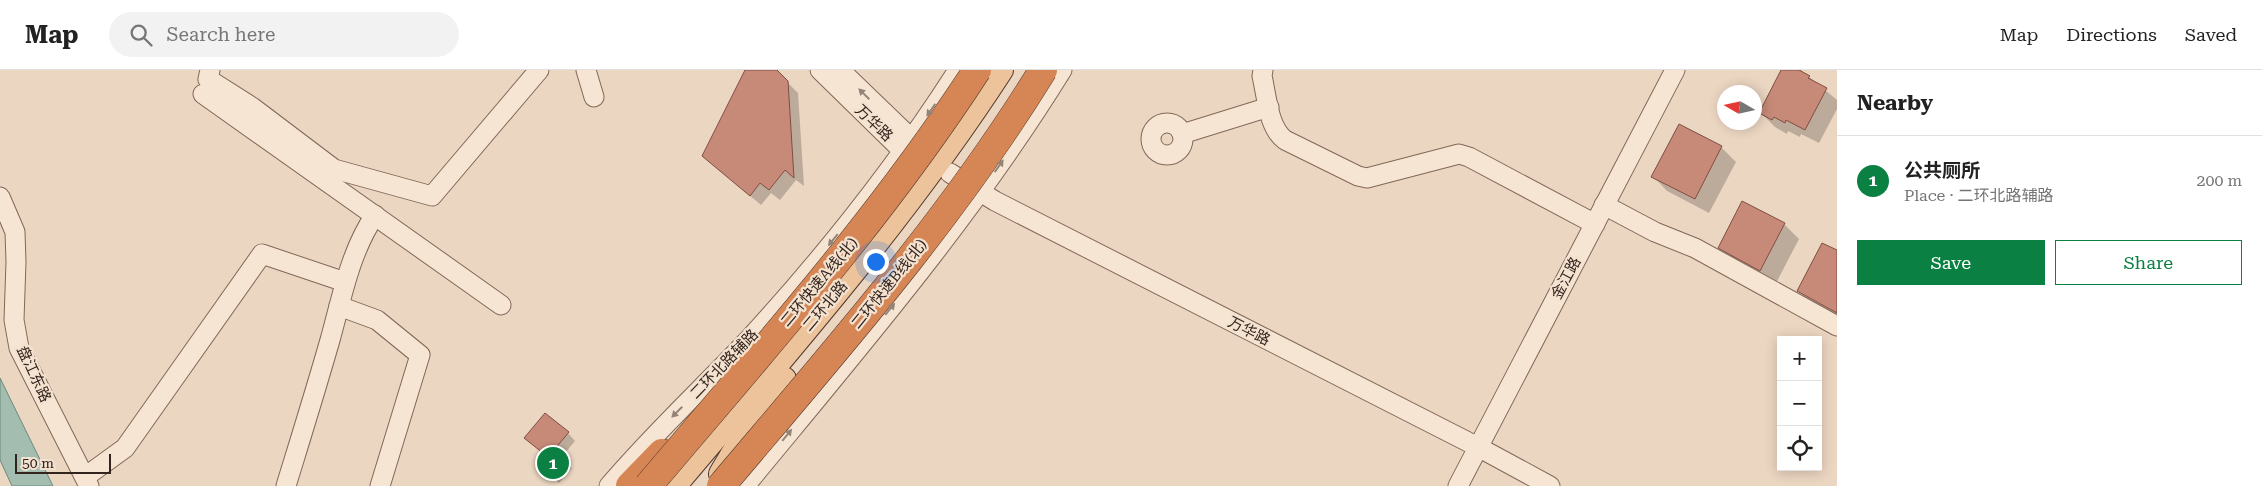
<!DOCTYPE html>
<html lang="en">
<head>
<meta charset="utf-8">
<style>
  :root { --surface:#fff; --page:#f2f2f2; --text:#222; --muted:#767676; --line:#e0e0e0; --accent:#0b8043 }
  body { margin:0; font-family:"Roboto Serif","Noto Sans SC",serif; background:var(--page); color:var(--text) }
  .controls { position:absolute; right:15px; bottom:15px; display:grid; overflow:hidden; border-radius:0px; box-shadow:0 2px 12px #0003 }
  .controls button { width:45px; height:45px; display:grid; place-items:center; padding:0; border:0; border-bottom:1px solid var(--line); background:var(--surface); color:var(--text); font:25px sans-serif }
  .compass { position:absolute; left:1717px; top:15px; width:45px; height:45px; border-radius:50%; background:var(--surface); box-shadow:0 2px 12px #0003; rotate:279deg }
  .scale { position:absolute; left:15px; bottom:12px; width:96px; box-sizing:border-box; padding-left:5px; border:2px solid #33231d; border-top:0; font-size:14px; line-height:18px; white-space:nowrap; color:#33231d; -webkit-text-stroke:4px #f3e2cf; paint-order:stroke }
  .you { position:absolute; left:875px; top:191px; width:18px; height:18px; margin:-12px; border:4px solid #fff; border-radius:50%; background:#1a73e8; box-shadow:0 0 0 8px #1a73e833 }
  .badge { display:grid; place-items:center; width:32px; height:32px; border-radius:50%; background:var(--accent); color:#fff; font-size:16px; font-weight:700 }
  .pin { position:absolute; translate:-50% -50%; border:2px solid #fff; box-shadow:0 1px 5px #0006 }
  .list { margin:0; padding:0; list-style:none }
  h2 { display:flex; justify-content:space-between; align-items:center; height:65px; margin:0; padding:0 20px; font-size:21px }
  h2 small { font-size:16px; font-weight:400; color:var(--muted) }
  .list li { display:grid; grid-template-columns:32px 1fr auto; gap:15px; align-items:center; box-sizing:border-box; height:90px; padding:0 20px; border-top:1px solid var(--line) }
  .list b { display:block; font-size:19px; white-space:nowrap }
  .list p { margin:0; font-size:16px; white-space:nowrap; color:var(--muted) }
  .list em { font-size:16px; font-style:normal; color:var(--muted) }
  .actions { display:flex; gap:10px; padding:15px 20px }
  .actions a { flex:1; padding:11px 0; border:1px solid var(--accent); border-radius:0px; text-align:center; font-size:18px; color:var(--accent) }
  .actions .main { background:var(--accent); color:#fff }
  .icon { flex:none; width:28px; height:28px; fill:none; stroke:currentColor; stroke-width:2; stroke-linecap:round; stroke-linejoin:round }
  .map { position:relative; flex:none; width:1837px; height:416px; overflow:hidden }
  header { display:flex; align-items:center; gap:30px; box-sizing:border-box; height:70px; padding:0 25px; background:var(--surface); border-bottom:1px solid var(--line) }
  header strong { font-size:24px }
  nav { display:flex; gap:28px; margin-inline-start:auto; font-size:18px }
  .search { width:350px; height:45px; background:var(--page); display:flex; align-items:center; gap:12px; box-sizing:border-box; padding:0 18px; border-radius:28px; color:var(--muted); font-size:19px }
  main { display:flex }
  aside { flex:1; background:var(--surface) }
  .map>svg:first-child { display:block }
  .water { fill:#a3bdb0; stroke:#6b8a7c }
  .shadow { fill:#0003 }
  .building { fill:#c78a78; stroke:#804e41 }
  .lines { fill:none; stroke-linecap:round; stroke-linejoin:round }
  .minor-casing { stroke:#836759; stroke-width:21 }
  .major-casing { stroke:#50372e; stroke-width:26 }
  .highway-casing { stroke:#50372e; stroke-width:29 }
  .minor { stroke:#f6e5d3; stroke-width:19 }
  .major { stroke:#ecc39a; stroke-width:24 }
  .highway { stroke:#d68555; stroke-width:28 }
  .highway-bridge-casing { stroke:#50372e; stroke-width:29; stroke-linecap:butt }
  .highway-bridge { stroke:#d68555; stroke-width:28 }
  .oneway { fill:#948478 }
  .labels { text-anchor:middle; dominant-baseline:central; stroke-width:4.5; stroke-linejoin:round; paint-order:stroke }
  .street-label { font-size:15px; fill:#33231d; stroke:#f3e2cf }
</style>
</head>
<body>
<header>
<strong>Map</strong>
<div class="search"><svg class="icon" aria-label="search" viewBox="0 0 24 24"><circle cx="10" cy="10" r="6"/><path d="M15 15l6 6"/></svg>Search here</div>
<nav><a>Map</a><a>Directions</a><a>Saved</a></nav>
</header>
<main>
<div class="map">
<svg width="1837" height="416" viewBox="0 0 1837 416">
  <rect width="100%" height="100%" fill="#ebd6c1"/>
  <path class="water" d="M0,308L53,416H12L0,390Z"/>
  <g class="shadow">
    <path d="M746,0H775L798,23L804,116L796,110L780,130L771,123L761,135L703,86Z"/>
    <path d="M1783,0H1801L1837,30V39L1819,73L1801,64L1800,67L1788,61L1787,64L1775,57L1761,43Z"/>
    <path d="M1721,77L1736,92L1709,143L1667,121L1653,106Z"/>
    <path d="M1784,154L1799,169L1775,215L1734,192L1719,177Z"/>
    <path d="M1837,181V249L1814,236L1799,221Z"/>
    <path d="M568,363L575,371L561,388L572,398L559,413L549,404V388L533,375Z"/>
  </g>
  <g class="building">
    <path d="M745,0H777L788,11L794,108L785,100L769,120L760,113L750,126L702,86Z"/>
    <path d="M1781,0H1799L1810,6L1808,8L1827,18L1805,60L1786,50L1785,53L1774,47L1772,50L1759,43Z"/>
    <path d="M1679,54L1722,76L1695,129L1651,107Z"/>
    <path d="M1742,131L1785,153L1760,201L1718,178Z"/>
    <path d="M1822,173L1837,180V243L1797,221Z"/>
    <path d="M545,343L569,362L554,380L565,389L551,406L540,397L548,387L524,368Z"/>
  </g>
  <g class="lines">
    <g class="minor-casing">
      <g id="minor">
        <path d="M210,0L208,9L252,37L334,99L432,126L539,0"/>
        <path d="M586,0L594,27"/>
        <path d="M820,0L910,88"/>
        <path d="M840,0L920,77"/>
        <path d="M1263,0L1262,6C1267,27 1268,57 1285,70L1358,106L1367,108L1459,84L1469,87L1595,154"/>
        <path d="M203,24L501,235"/>
        <circle cx="1167" cy="69" r="16"/>
        <path d="M1182,64L1269,37"/>
        <path d="M950,103L995,131L1478,377L1550,416"/>
        <path d="M0,127L15,162L16,192L14,250L19,278L89,416"/>
        <path d="M1604,135L1655,162L1695,178L1837,256"/>
        <path d="M339,236L377,250L420,285L380,416"/>
        <path d="M85,407L125,378L262,184L345,212"/>
        <path d="M286,416C301,367 316,319 330,270C342,227 350,182 375,145"/>
        <path d="M609,416C653,364 703,318 750,268C825,186 898,94 958,0"/>
        <path d="M745,416C856,281 970,149 1062,0"/>
        <path d="M1458,416L1675,0"/>
      </g>
    </g>
    <g class="major-casing">
      <g id="major">
        <path d="M721,404L755,347L784,309"/>
        <path d="M674,416C788,281 905,148 1001,0"/>
      </g>
    </g>
    <g class="highway-casing">
      <path id="highway" d="M630,416L662,383"/>
    </g>
    <use href="#minor" class="minor"/>
    <use href="#major" class="major"/>
    <use href="#highway" class="highway"/>
    <g class="highway-bridge-casing">
      <g id="highway-bridge">
        <path d="M648,416C762,281 881,148 977,0"/>
        <path d="M721,416C834,282 951,150 1043,0"/>
      </g>
    </g>
    <use href="#highway-bridge" class="highway-bridge"/>
  </g>
  <defs><path id="oneway-solid" d="M-6-.8H1V-3.2L6.5 0L1 3.2V.8H-6Z" transform="scale(1.25)"/></defs>
  <g class="oneway">
    <use href="#oneway-solid" transform="translate(864 24) rotate(-135)"/>
    <use href="#oneway-solid" transform="translate(931 40) rotate(125)"/>
    <use href="#oneway-solid" transform="translate(999 96) rotate(-55)"/>
    <use href="#oneway-solid" transform="translate(833 170) rotate(129)"/>
    <use href="#oneway-solid" transform="translate(890 239) rotate(-51)"/>
    <use href="#oneway-solid" transform="translate(677 342) rotate(135)"/>
    <use href="#oneway-solid" transform="translate(787 365) rotate(-51)"/>
  </g>
  <g class="labels">
    <g class="street-label">
      <text transform="translate(874 53) rotate(44)">万华路</text>
      <text transform="translate(1566 208) rotate(-62)">金江路</text>
      <text transform="translate(819 212) rotate(-50)">二环快速A线(北)</text>
      <text transform="translate(889 214) rotate(-51)">二环快速B线(北)</text>
      <text transform="translate(825 236) rotate(-50)">二环北路</text>
      <text transform="translate(1249 261) rotate(27)">万华路</text>
      <text transform="translate(724 294) rotate(-46)">二环北路辅路</text>
      <text transform="translate(34 304) rotate(65)">盘江东路</text>
    </g>
  </g>
</svg>
<div class="controls">
<button>+</button>
<button>−</button>
<button><svg class="icon" aria-label="locate" viewBox="0 0 24 24"><circle cx="12" cy="12" r="6"/><path d="M12 2v4M12 18v4M2 12h4M18 12h4"/></svg></button>
</div>
<svg class="compass" viewBox="-18 -18 36 36"><path d="M0-13l5 13h-10z" fill="#e53935"/><path d="M0 13l5-13h-10z" fill="#767676"/></svg>
<div class="scale">50 m</div>
<div class="you"></div>
<div class="pin badge" style="left:553px;top:393px">1</div>
</div>
<aside>
<h2>Nearby<small></small></h2>
<ul class="list">
<li><span class="badge">1</span><div><b>公共厕所</b><p>Place · 二环北路辅路</p></div><em>200 m</em></li>
</ul>
<div class="actions"><a class="main">Save</a><a>Share</a></div>
</aside>
</main>
</body>
</html>
